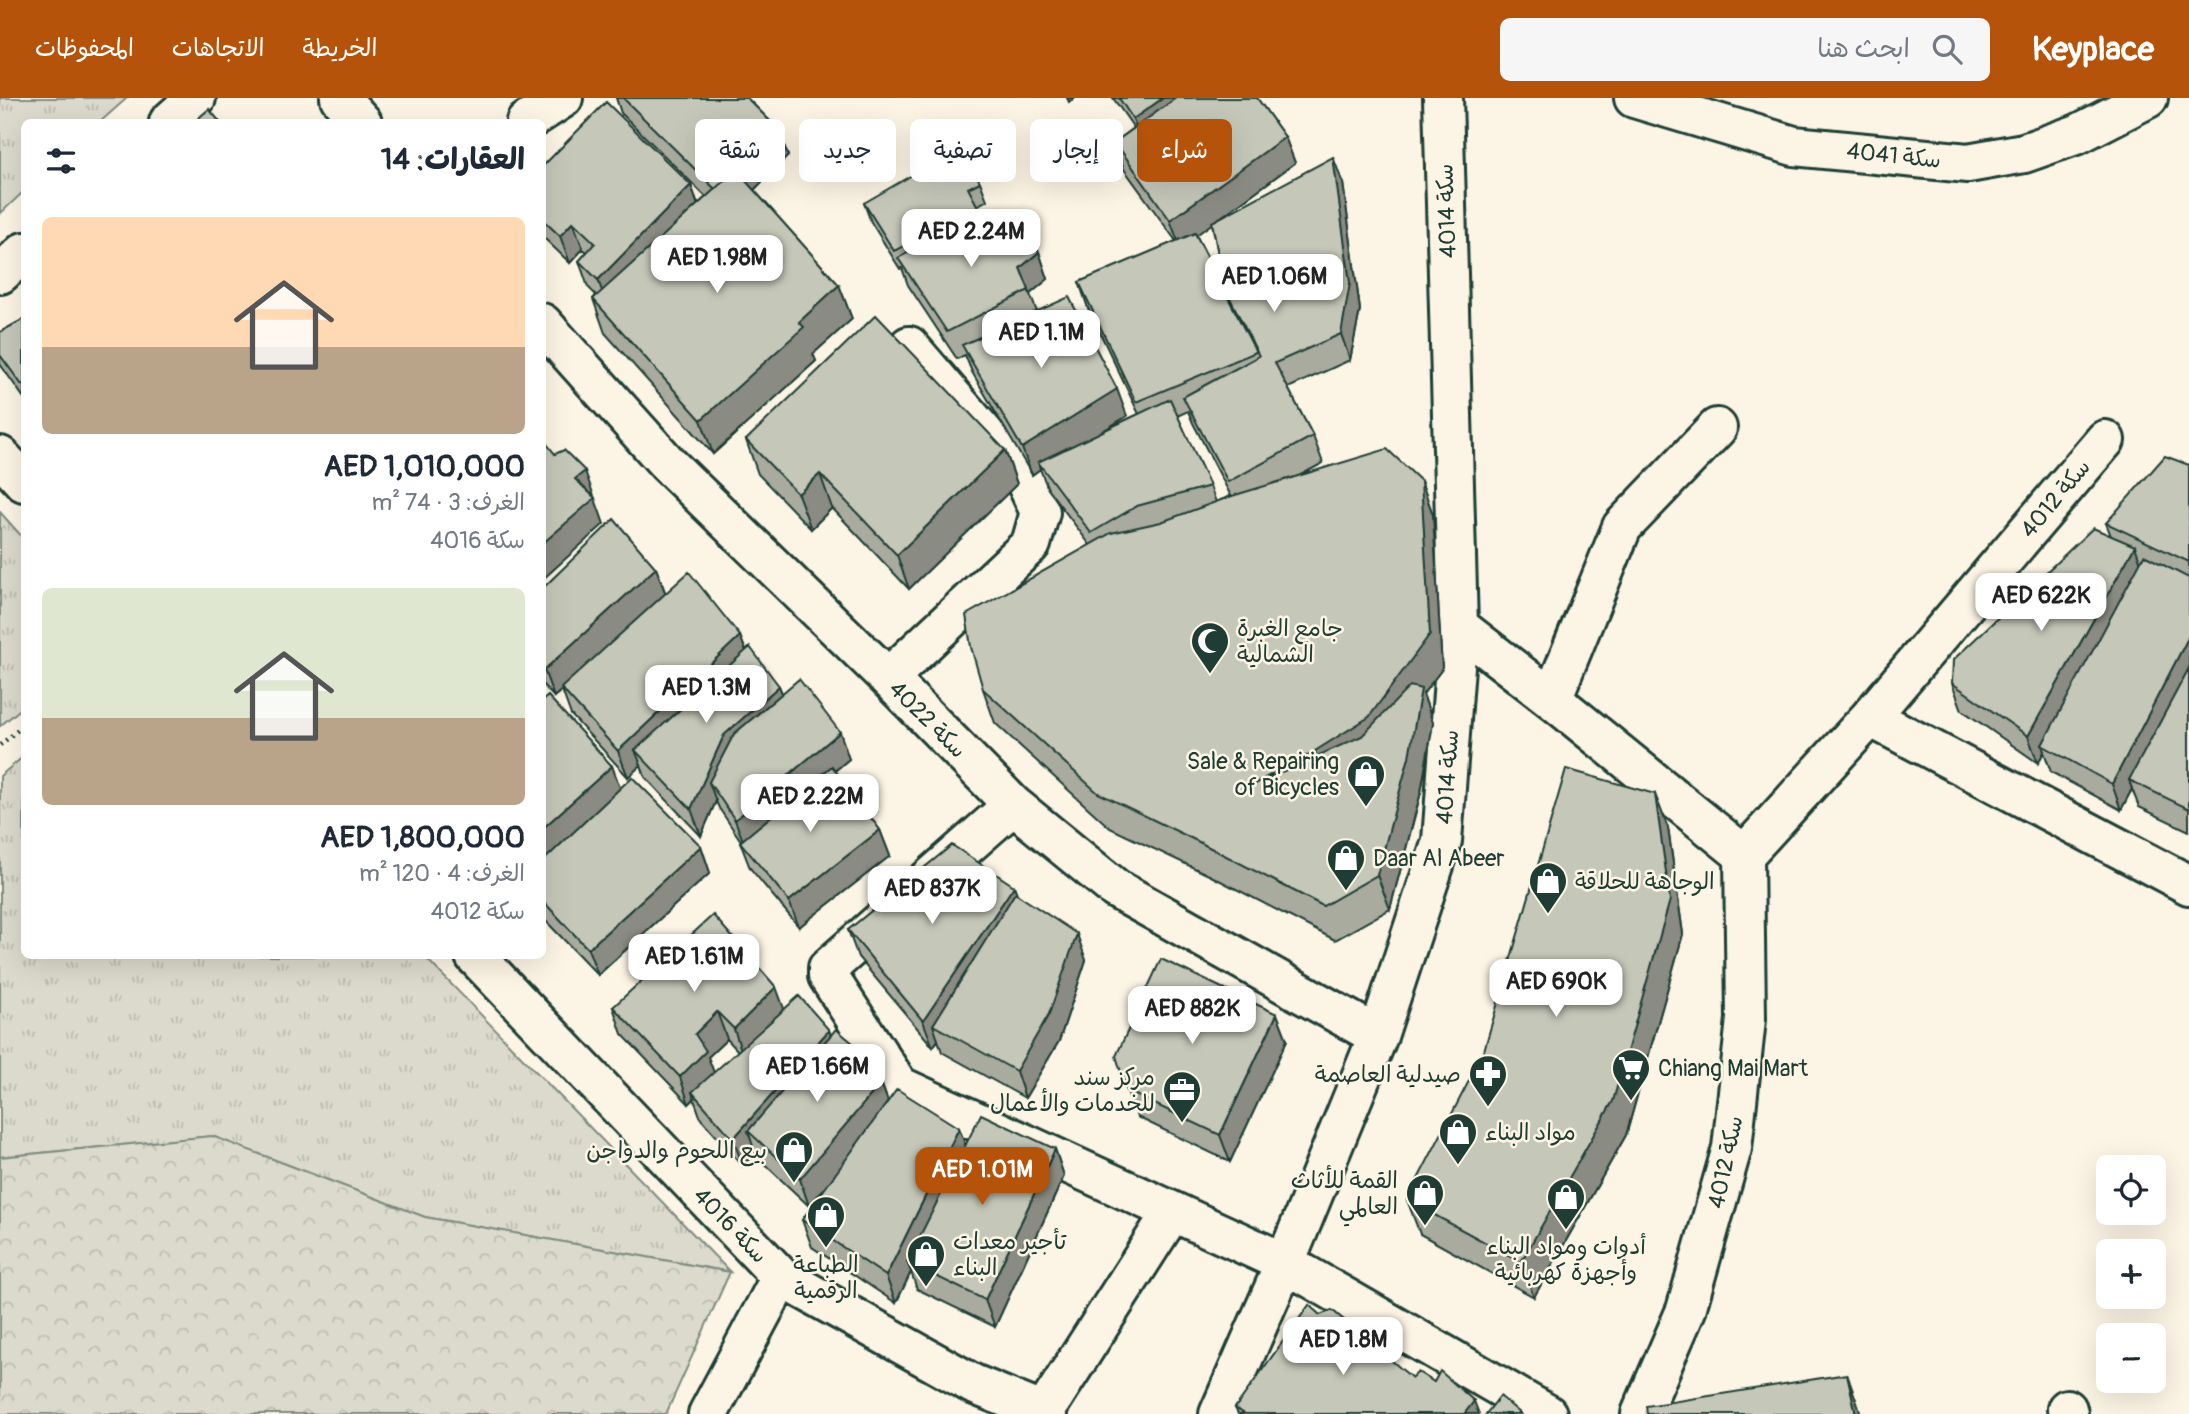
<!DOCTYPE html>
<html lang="ar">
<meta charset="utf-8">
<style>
:root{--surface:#fff;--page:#f6f6f7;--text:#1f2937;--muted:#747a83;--accent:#b45309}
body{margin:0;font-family:Pangolin,"Playpen Sans Arabic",sans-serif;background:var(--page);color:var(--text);direction:rtl;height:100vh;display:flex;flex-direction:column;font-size:26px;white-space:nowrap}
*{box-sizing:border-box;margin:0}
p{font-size:23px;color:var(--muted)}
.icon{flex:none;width:38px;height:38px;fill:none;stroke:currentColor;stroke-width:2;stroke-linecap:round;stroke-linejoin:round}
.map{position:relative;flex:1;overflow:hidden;direction:ltr}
.side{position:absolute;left:21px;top:21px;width:525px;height:840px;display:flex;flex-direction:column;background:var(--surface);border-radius:10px;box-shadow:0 7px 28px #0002;direction:rtl}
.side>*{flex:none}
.hud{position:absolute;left:567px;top:21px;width:665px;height:63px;direction:rtl;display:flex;gap:14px}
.controls{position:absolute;left:2096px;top:1057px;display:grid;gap:14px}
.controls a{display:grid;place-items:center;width:70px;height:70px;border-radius:10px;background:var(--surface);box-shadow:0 7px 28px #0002;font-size:35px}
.price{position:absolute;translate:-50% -60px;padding:0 16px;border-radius:14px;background:#fff;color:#222;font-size:23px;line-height:46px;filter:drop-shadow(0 2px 4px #0008)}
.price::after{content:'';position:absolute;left:50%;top:42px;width:21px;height:16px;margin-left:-10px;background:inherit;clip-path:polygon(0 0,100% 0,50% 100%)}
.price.active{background:var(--accent);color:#fff}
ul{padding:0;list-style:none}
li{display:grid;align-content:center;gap:14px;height:371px;padding:0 21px}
li span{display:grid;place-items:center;height:217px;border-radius:10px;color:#555}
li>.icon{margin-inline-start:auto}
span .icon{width:126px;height:126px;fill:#fffc;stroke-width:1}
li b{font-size:30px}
h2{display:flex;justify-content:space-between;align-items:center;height:84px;padding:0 21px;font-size:30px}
.chip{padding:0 24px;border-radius:10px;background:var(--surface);box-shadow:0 7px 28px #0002;font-size:24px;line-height:63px}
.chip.active{background:var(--accent);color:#fff}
header{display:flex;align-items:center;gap:42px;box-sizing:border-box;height:98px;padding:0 35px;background:var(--accent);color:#fff}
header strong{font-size:33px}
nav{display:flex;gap:38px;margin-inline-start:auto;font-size:24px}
.search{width:490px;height:63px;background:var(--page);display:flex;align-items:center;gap:18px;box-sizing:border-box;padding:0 24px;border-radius:10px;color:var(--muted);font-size:26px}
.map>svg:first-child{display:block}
</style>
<header>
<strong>Keyplace</strong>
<div class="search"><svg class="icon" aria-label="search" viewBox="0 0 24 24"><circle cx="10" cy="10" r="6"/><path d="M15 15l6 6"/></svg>ابحث هنا</div>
<nav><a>الخريطة</a><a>الاتجاهات</a><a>المحفوظات</a></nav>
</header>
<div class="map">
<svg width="2189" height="1316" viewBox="0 0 2189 1316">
<defs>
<pattern id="grass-tufts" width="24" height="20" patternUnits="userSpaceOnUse" patternTransform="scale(1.75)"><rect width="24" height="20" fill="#dcdacc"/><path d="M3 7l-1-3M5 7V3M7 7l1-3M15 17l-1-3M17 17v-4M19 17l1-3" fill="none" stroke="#bcbcb0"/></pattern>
<pattern id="forest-crowns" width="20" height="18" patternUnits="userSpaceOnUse" patternTransform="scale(1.75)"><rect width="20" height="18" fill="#dcdacc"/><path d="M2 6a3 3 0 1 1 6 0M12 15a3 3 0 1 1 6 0" fill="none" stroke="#bcbcb0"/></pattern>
</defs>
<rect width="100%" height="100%" fill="#fcf5e5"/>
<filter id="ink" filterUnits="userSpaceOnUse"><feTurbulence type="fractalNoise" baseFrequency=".0143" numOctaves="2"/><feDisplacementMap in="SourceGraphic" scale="14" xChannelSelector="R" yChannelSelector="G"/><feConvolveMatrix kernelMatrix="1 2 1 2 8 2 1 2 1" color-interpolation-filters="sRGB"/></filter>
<g filter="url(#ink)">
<path fill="url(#grass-tufts)" stroke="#7e8c80" stroke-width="2" d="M0 0H127L100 24H24V93L0 116Z
M0 414 24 441V608L0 628Z
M24 658V858H424L730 1174 425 1119 212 1038 0 1059V678Z"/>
<path fill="url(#forest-crowns)" stroke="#7e8c80" stroke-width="2" d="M212 1038 425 1119 730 1174 666 1316H0V1059Z"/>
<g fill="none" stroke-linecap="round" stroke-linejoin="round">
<defs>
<path id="minor" d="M340 0 362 24
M1634 0 1794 48 1968 65 2024 55 2078 36 2148 0
M169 24 196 0
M526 24 563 0
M0 176 24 154
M542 225 668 366 888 580 1013 707 1116 791 1378 938
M0 358 24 384
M1458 528 1552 601 1744 757
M888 580 1031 446 1040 414 1026 384 909 248
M1552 601 1622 429 1717 330
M1870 619 2189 787
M1013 707 828 870V878L899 988 1285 1165 1547 1316
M475 858 781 1179 973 1286 1047 1316
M2067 1311 2068 1316
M1044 1314 1172 1114
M708 1316 781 1179
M1219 1316 1285 1165 1378 938 1442 743 1458 528 1443 0
M1641 1316 1686 1212 1732 1050 1746 921 1744 757 1870 619 2105 342"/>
</defs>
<use href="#minor" stroke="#1f3d34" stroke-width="44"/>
<path stroke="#1f3d34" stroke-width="4.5" stroke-dasharray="2 5" stroke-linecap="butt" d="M0 647 24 627"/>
<use href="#minor" stroke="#fcf5e5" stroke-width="38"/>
</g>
<path fill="#a9ab9f" stroke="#1f3d34" stroke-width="2" fill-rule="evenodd" d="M616 0H747L778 31 788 58 754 92 839 187 852 221 813 256 816 263 713 356 605 235 593 201 596 197 588 189 579 163 587 154 583 151 570 165 542 138V69L691 87 698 106 706 99 621 15Z
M1113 0H1257L1285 39 1295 65 1218 121 1343 85 1360 212 1350 262 1288 290 1313 338 1323 365 1299 378 1421 383 1433 417 1442 571 1423 596 1433 625 1421 694 1390 811 1335 842 1213 779 1110 730 995 625 983 591 1090 447 1048 391 1040 371 1032 377 972 274 965 257 957 261 908 187 902 170 900 171 871 124 864 105 962 71 980 84 987 102 977 108 981 115 1004 135 1039 154 1048 181 1030 196 1037 214 1127 318 1100 334 1139 316 1088 210 1079 184 1176 143 1124 71 1115 44 1134 30ZM1212 125 1219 161 1211 162 1218 180 1196 137ZM1188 313 1193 325 1231 398 1216 404 1210 388 1177 318Z
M24 221V300L0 266V234Z
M746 342 1005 352 1017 386 909 491 832 410 811 431 758 376Z
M2189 367V733L2139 709 2132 691 2121 712 2051 674 2044 654 2038 665 1962 612 1952 585 2111 438 2106 425Z
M656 470 666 496 740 538 746 553 779 588 782 595 849 661 835 673 880 732 890 758 799 829 750 770 740 744 741 743 719 710 716 703 701 738 645 679 641 667 628 679 571 617 562 592 554 599 542 586V491Z
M542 603 612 668 620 691 701 748 710 775 598 877 542 819Z
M1668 730 1683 836 1626 1037 1534 1199 1420 1136 1407 1102Z
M1014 788 1017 796 1086 862 1059 943 1025 1000 942 954 938 942 933 949 858 859 848 832Z
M613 909 784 912 829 932 830 937 872 961 888 1003 959 1030 965 1047 1055 1051 1064 1078 995 1229 917 1191 911 1174 896 1205 812 1149 802 1122 828 1086 809 1108 757 1059 755 1054 743 1068 701 1021 694 1001 689 1006 622 936ZM727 941 738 953 714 975 708 959Z
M1277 916 1287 942 1230 1064 1137 1019 1127 993Z
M1320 1217 1412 1280 1479 1316H1238L1235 1310Z"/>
<path fill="#8a8b82" stroke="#1f3d34" stroke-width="2" d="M1067 0H1075L1069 4Z
M1163 0H1196L1140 39 1133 21Z
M778 31 788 58 726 120 717 93Z
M1285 39 1295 65 1180 149 1170 122Z
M955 52 962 70 959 72Z
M1333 59 1343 85 1360 212 1350 262 1341 236Z
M691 87 700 114 608 209 598 182Z
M573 124 583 151 570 165 560 138Z
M1039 154 1048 181 1030 196 1020 170Z
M839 187 852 221 813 256 816 263 713 356 701 322 799 224Z
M1117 291 1127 318 1042 370 1038 364 1040 371 1032 377 1022 350Z
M1005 352 1017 386 909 491 897 457Z
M585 373 604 426 542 482V446L575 381Z
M820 376 832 410 811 431 798 396Z
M1421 383 1433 417 1442 571 1423 596 1433 625 1421 694 1390 811 1377 777 1327 687 1315 653Z
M2135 448 2144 474 2042 647 2044 654 2038 665 2028 638Z
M656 470 666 497 554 599 544 572Z
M740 538 750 564 635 652 641 667 628 679 618 653Z
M2189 538V583L2129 682 2132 691 2121 712 2112 686Z
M779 588 789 614 709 684 716 703 701 738 691 711 724 637Z
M840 634 849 661 745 748 735 722Z
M612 668 622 695 542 766V731Z
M1655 696 1668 730 1683 836 1626 1037 1534 1199 1521 1164Z
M880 732 890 758 799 829 789 803Z
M701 748 710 775 598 877 588 851Z
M1014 788 1024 814 933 927 938 942 933 949 923 923Z
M1077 836 1086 862 1059 943 1025 1000 1016 973Z
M776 889 786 916 743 958 734 931Z
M717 914 727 941 708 959 716 980 692 994 694 1001 689 1006 680 979 695 936Z
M1277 916 1287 942 1230 1064 1220 1037Z
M829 932 838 959 748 1033 755 1054 743 1068 733 1041Z
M872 961 891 1012 809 1108 800 1081Z
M959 1030 969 1056 907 1164 911 1174 896 1205 886 1178Z
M1055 1051 1064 1078 995 1229 985 1202Z
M1847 1276 1859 1310 1861 1316H1856Z
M1474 1303 1479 1316H1464Z"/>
<path fill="#c5c7b9" stroke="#1f3d34" stroke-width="2" d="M623 0H747L778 31 737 73 736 72 715 91Z
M1119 0H1163L1133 21Z
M1176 0H1257L1285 39 1170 122 1115 44Z
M606 4 691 87 598 182 579 163 595 145 573 124 560 138 542 121V69Z
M209 11 220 24H194Z
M955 52 959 72 971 66 980 84 968 90 979 111 894 153 864 105Z
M1333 59 1350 185 1341 236 1275 265 1313 338 1228 384 1183 299 1259 258 1211 162 1219 161 1212 124Z
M736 72 839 187 799 224 804 229 701 322 593 201Z
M990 110 1004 135 1025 126 1039 154 1020 170 1029 192 947 234 898 160Z
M1195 135 1256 254 1136 304 1079 184Z
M1069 199 1117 291 1022 350 962 247Z
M876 217 1005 352 897 457 820 376 798 396 746 342Z
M24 221V285L22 287 0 257V234Z
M1170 301 1210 388 1137 408 1091 435 1038 364Z
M543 341 555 356 564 352 585 373 575 381 595 400 542 446Z
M1387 351 1421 383 1430 536 1369 619 1315 653 1246 690 1362 638 1410 588 1421 591 1409 659 1377 777 1323 808 1201 745 1098 695 983 591 971 549 966 517 1111 435 1161 424 1232 398Z
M2165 358 2189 367V464L2106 425Z
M614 421 656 470 544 572 542 571V491Z
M2093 430 2135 448 2028 638 1952 585 1953 562Z
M2144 457 2189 480V538L2112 686 2042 647Z
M689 474 740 538 618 653 561 590Z
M750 549 779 588 724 637 691 711 635 652Z
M2189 570V711L2129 682Z
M799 581 840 634 735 722 709 684 734 636Z
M548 598 612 668 542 731V603Z
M832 668 880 732 789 803 740 744Z
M1566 671 1655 696 1670 802 1613 1003 1521 1164 1407 1102 1483 956Z
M632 679 701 748 588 851 542 802V764Z
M952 747 1014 788 923 923 848 832Z
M1015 795 1077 836 1049 916 1016 973 933 927Z
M713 817 776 889 734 931 717 914 695 936 706 953 680 979 613 909Z
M1161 861 1277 916 1220 1037 1127 993 1116 958Z
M799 898 829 932 733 1041 692 994Z
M836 931 872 961 866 970 881 985 800 1081 748 1033Z
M897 991 959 1030 886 1178 802 1122Z
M981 1016 1055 1051 985 1202 907 1164Z
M1309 1207 1320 1217 1332 1212 1412 1280 1418 1274 1434 1284 1440 1273 1474 1303 1464 1316H1245L1235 1310Z
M1847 1276 1856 1316H1647L1646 1308Z
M1500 1298 1521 1316H1486Z"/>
</g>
<defs>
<symbol id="mosque-pin" viewBox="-11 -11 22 30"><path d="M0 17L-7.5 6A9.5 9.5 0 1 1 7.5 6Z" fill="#1f3d34" stroke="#fcf5e5"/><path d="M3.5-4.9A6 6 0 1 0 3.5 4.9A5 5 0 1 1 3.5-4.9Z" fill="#fff"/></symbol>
<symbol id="shop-pin" viewBox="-11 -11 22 30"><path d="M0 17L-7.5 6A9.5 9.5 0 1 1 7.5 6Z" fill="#1f3d34" stroke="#fcf5e5"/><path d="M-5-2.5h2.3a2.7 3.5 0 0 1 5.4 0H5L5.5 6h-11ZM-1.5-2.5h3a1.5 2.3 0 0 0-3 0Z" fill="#fff"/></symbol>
<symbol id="supermarket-pin" viewBox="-11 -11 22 30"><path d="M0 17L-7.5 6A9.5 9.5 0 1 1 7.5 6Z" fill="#1f3d34" stroke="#fcf5e5"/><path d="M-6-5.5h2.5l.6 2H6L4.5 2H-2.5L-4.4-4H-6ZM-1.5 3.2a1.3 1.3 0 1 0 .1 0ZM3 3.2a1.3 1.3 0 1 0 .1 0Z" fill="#fff"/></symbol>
<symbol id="pharmacy-pin" viewBox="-11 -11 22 30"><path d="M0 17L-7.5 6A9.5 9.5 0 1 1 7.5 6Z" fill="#1f3d34" stroke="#fcf5e5"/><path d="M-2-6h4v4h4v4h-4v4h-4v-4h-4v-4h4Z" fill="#fff"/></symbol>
<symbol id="office-pin" viewBox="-11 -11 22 30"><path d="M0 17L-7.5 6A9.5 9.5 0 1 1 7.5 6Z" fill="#1f3d34" stroke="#fcf5e5"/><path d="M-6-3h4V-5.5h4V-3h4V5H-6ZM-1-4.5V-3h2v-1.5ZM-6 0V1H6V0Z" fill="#fff"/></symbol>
</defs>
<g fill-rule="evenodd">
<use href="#mosque-pin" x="1188" y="521" width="44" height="60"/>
<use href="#shop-pin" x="1344" y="654" width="44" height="60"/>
<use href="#shop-pin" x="1324" y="738" width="44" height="60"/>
<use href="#shop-pin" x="1526" y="761" width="44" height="60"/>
<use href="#supermarket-pin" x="1609" y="948" width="44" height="60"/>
<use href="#pharmacy-pin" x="1466" y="954" width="44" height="60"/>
<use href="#office-pin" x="1160" y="970" width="44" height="60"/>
<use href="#shop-pin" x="1436" y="1012" width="44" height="60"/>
<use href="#shop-pin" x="772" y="1030" width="44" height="60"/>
<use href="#shop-pin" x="1403" y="1073" width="44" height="60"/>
<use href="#shop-pin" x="1544" y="1077" width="44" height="60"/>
<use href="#shop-pin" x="804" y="1095" width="44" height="60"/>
<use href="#shop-pin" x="904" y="1134" width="44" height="60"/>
</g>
<g text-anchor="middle" stroke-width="5" stroke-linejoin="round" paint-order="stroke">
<g font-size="23" fill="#1f3d34" stroke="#fcf5e5">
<text transform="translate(1894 57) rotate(6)" y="8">سكة 4041</text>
<text transform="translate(1446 113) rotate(-92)" y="8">سكة 4014</text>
<text transform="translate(2055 400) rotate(-50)" y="8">سكة 4012</text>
<text transform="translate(928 621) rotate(45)" y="8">سكة 4022</text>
<text transform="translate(1447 679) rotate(-86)" y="8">سكة 4014</text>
<text transform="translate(1725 1064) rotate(-78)" y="8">سكة 4012</text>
<text transform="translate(731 1127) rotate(46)" y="8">سكة 4016</text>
</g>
<g font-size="23" fill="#1f3d34" stroke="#fcf5e5" text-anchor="start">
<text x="1237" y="538">جامع الغبرة<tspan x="1237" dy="26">الشمالية</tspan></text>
<text x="1339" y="671" text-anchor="end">Sale &amp; Repairing<tspan x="1339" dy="26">of Bicycles</tspan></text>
<text x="1373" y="768">Daar Al Abeer</text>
<text x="1575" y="791">الوجاهة للحلاقة</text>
<text x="1658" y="978">Chiang Mai Mart</text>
<text x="1461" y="984" text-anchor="end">صيدلية العاصمة</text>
<text x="1155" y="987" text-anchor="end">مركز سند<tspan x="1155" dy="26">للخدمات والأعمال</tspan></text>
<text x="1485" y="1042">مواد البناء</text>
<text x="767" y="1060" text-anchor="end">بيع اللحوم والدواجن</text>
<text x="1398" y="1090" text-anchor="end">القمة للأثاث<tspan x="1398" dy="26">العالمي</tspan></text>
<text x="953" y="1151">تأجير معدات<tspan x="953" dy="26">البناء</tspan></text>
<text x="1566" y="1156" text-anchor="middle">أدوات ومواد البناء<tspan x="1566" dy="26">وأجهزة كهربائية</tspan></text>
<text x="826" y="1174" text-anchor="middle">الطباعة<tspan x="826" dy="26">الرقمية</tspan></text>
</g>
</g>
</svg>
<div class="controls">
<a><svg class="icon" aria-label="locate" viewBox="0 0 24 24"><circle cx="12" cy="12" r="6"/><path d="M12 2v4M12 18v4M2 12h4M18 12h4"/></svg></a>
<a>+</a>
<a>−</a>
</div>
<b class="price" style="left:971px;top:171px">AED 2.24M</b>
<b class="price" style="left:717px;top:197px">AED 1.98M</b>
<b class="price" style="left:1274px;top:216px">AED 1.06M</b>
<b class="price" style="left:1041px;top:272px">AED 1.1M</b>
<b class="price" style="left:2041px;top:535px">AED 622K</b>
<b class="price" style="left:706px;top:627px">AED 1.3M</b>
<b class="price" style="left:810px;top:736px">AED 2.22M</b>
<b class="price" style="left:932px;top:828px">AED 837K</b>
<b class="price" style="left:694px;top:896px">AED 1.61M</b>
<b class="price" style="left:1556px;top:921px">AED 690K</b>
<b class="price" style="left:1192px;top:948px">AED 882K</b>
<b class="price" style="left:817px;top:1006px">AED 1.66M</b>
<b class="price active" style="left:982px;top:1109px">AED 1.01M</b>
<b class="price" style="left:1343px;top:1279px">AED 1.8M</b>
<div class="hud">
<a class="chip active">شراء</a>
<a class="chip">إيجار</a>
<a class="chip">تصفية</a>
<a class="chip">جديد</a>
<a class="chip">شقة</a>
</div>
<section class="side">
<h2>العقارات: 14<svg class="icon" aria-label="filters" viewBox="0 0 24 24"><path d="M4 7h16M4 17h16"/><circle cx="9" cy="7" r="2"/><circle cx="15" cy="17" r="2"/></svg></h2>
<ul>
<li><span style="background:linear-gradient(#ffd9b3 60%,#b9a48a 0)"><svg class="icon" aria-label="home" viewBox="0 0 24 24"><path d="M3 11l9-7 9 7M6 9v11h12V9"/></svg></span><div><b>AED 1,010,000</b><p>الغرف: 3 · 74 m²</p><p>سكة 4016</p></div></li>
<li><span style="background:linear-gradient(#dfe7d0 60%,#b9a48a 0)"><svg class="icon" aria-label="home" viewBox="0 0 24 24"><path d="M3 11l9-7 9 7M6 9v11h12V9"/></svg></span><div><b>AED 1,800,000</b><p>الغرف: 4 · 120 m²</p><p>سكة 4012</p></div></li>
</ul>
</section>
</div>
